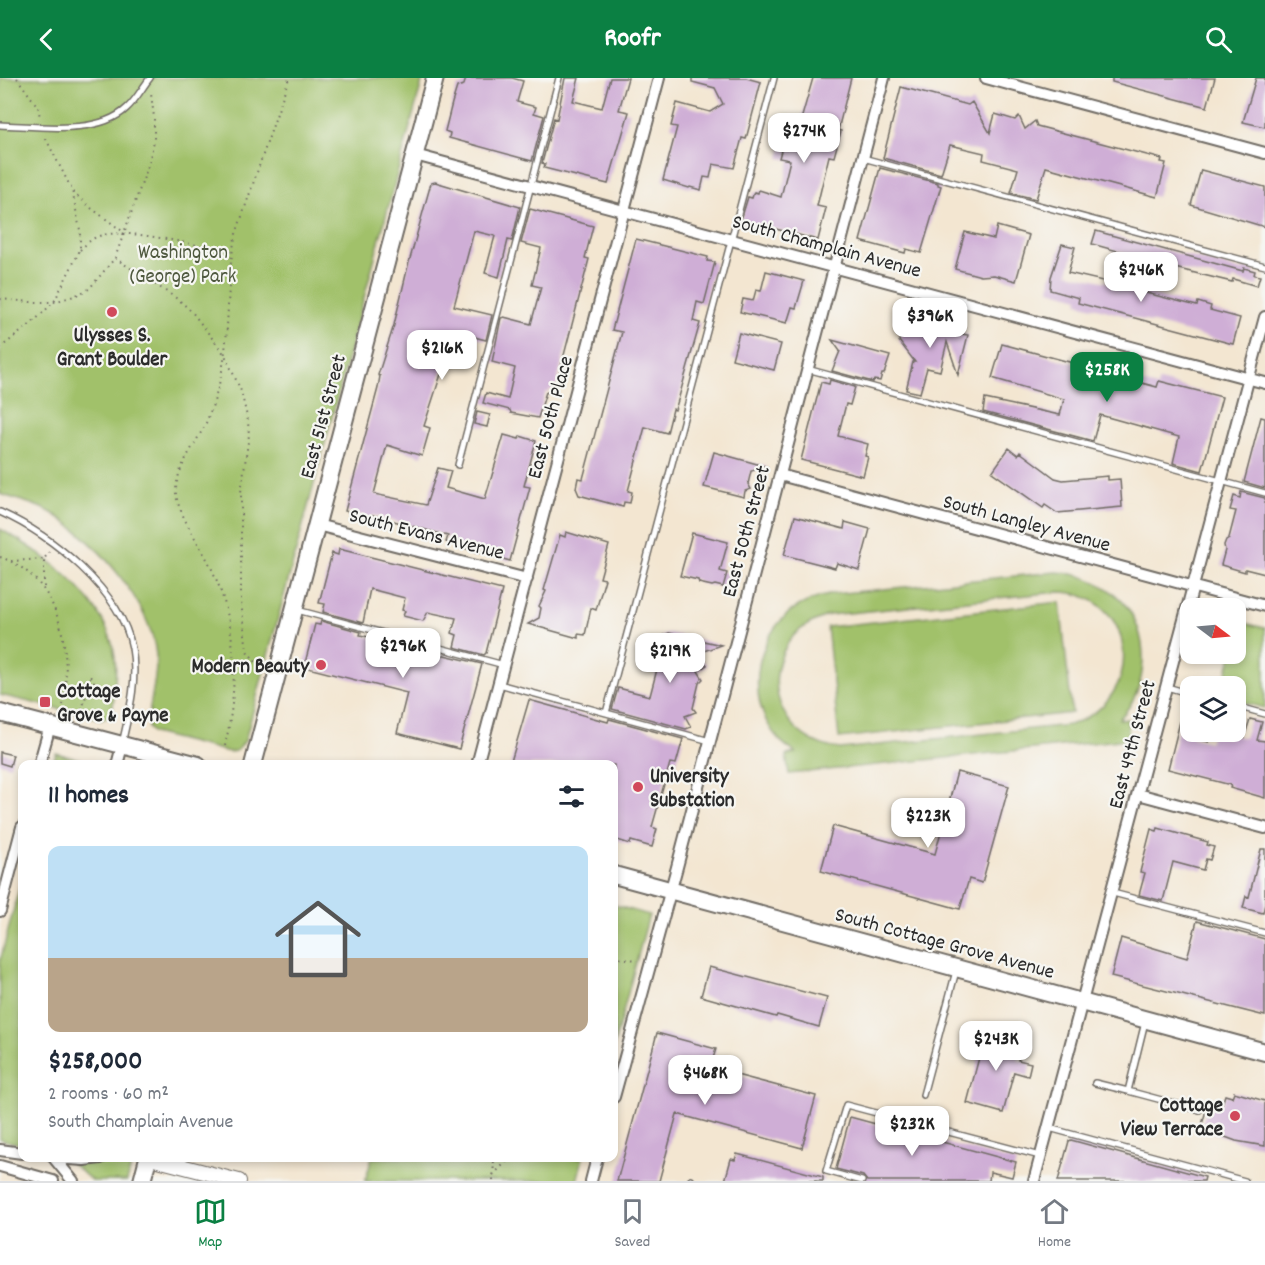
<!DOCTYPE html>
<meta charset="utf-8">
<style>
:root{--surface:#fff;--page:#f2f2f3;--text:#1f2937;--muted:#747a83;--line:#e0e1e3;--accent:#0b8043}
body{margin:0;font-family:Dekko,sans-serif;background:var(--page);color:var(--text);height:100vh;display:flex;flex-direction:column;font-size:22px;white-space:nowrap}
*{box-sizing:border-box;margin:0}
p{font-size:20px;color:var(--muted)}
.icon{flex:none;width:33px;height:33px;fill:none;stroke:currentColor;stroke-width:2;stroke-linecap:round;stroke-linejoin:round}
.map{position:relative;flex:1;overflow:hidden}
.side{position:absolute;left:18px;top:682px;width:600px;height:402px;display:flex;flex-direction:column;background:var(--surface);border-radius:12px;box-shadow:0 3px 9px #0003}
.side>*{flex:none}
.needle{width:39px;rotate:106deg}
.tools{position:absolute;left:1180px;top:520px;display:grid;gap:12px}
.tools a{display:grid;place-items:center;width:66px;height:66px;border-radius:12px;background:var(--surface);box-shadow:0 3px 9px #0003;font-size:30px}
.price{position:absolute;translate:-50% -51px;padding:0 14px;border-radius:12px;background:#fff;color:#222;font-size:20px;line-height:39px;filter:drop-shadow(0 2px 3px #0008)}
.price::after{content:'';position:absolute;left:50%;top:36px;width:18px;height:14px;margin-left:-9px;background:inherit;clip-path:polygon(0 0,100% 0,50% 100%)}
.price.selected{background:var(--accent);color:#fff}
ul{padding:0;list-style:none}
li{display:grid;align-content:center;gap:12px;height:318px;padding:0 30px}
li span{display:grid;place-items:center;height:186px;border-radius:12px;color:#555}
li>.icon{margin-inline-start:auto}
span .icon{width:108px;height:108px;fill:#fffc;stroke-width:1}
li b{font-size:26px}
h2{display:flex;justify-content:space-between;align-items:center;height:72px;padding:0 30px;font-size:26px}
header{display:flex;justify-content:space-between;align-items:center;height:78px;padding:0 30px;background:var(--accent);color:#fff;font-size:27px;font-weight:700}
.tabs{display:flex;justify-content:space-around;align-items:center;height:84px;border-top:2px solid var(--line);background:var(--surface);font-size:16px;color:var(--muted)}
.tabs a{display:grid;justify-items:center;gap:3px}
.tabs .selected{color:var(--accent)}
.map>svg:first-child{display:block}
</style>
<header><svg class="icon" aria-label="back" viewBox="0 0 24 24"><path d="M15 5l-7 7 7 7"/></svg>Roofr<svg class="icon" aria-label="search" viewBox="0 0 24 24"><circle cx="10" cy="10" r="6"/><path d="M15 15l6 6"/></svg></header>
<div class="map">
<svg width="1265" height="1103" viewBox="0 0 1265 1103">
<rect width="100%" height="100%" fill="#f6f6f2"/>
<filter id="ink" filterUnits="userSpaceOnUse"><feTurbulence type="fractalNoise" baseFrequency=".0167" numOctaves="2"/><feDisplacementMap in="SourceGraphic" scale="12" xChannelSelector="R" yChannelSelector="G"/><feConvolveMatrix kernelMatrix="1 2 1 2 8 2 1 2 1" color-interpolation-filters="sRGB"/></filter>
<filter id="wash" filterUnits="userSpaceOnUse"><feTurbulence type="fractalNoise" baseFrequency=".008" numOctaves="4" result="noise"/><feDisplacementMap in="SourceGraphic" scale="24" xChannelSelector="R" yChannelSelector="G"/><feGaussianBlur stdDeviation="1.35" result="paint"/><feColorMatrix in="noise" values="0 0 0 0 0 0 0 0 0 0 0 0 0 0 0 0 0 1.4 0 .05"/><feComposite in="paint" operator="in"/></filter>
<g filter="url(#wash)">
<rect width="100%" height="100%" fill="#f3e6d1"/>
<path fill="#a1c16a" stroke="#66764a" stroke-width="1.5" fill-rule="evenodd" d="M0 0H423L245 663 236 673 229 674 153 655 148 650C148 626 158 602 156 577 151 525 96 462 52 435 37 426 17 422 0 416Z
M0 451C43 474 98 516 112 565 117 582 116 598 114 616 113 626 114 640 101 641L0 617Z
M1056 494C1080 495 1105 505 1122 523 1151 554 1150 611 1119 641H1127L1129 661 789 696 786 677 796 675C745 645 746 569 791 533 803 524 818 519 833 516ZM1058 514C1135 514 1151 621 1069 647L840 671C787 665 759 611 788 565 797 550 814 543 829 537Z
M1060 524 1072 635 839 660 827 549Z
M1240 544 1265 550V630L1236 623V609H1223L1232 576H1236V560Z
M56 675 100 687H53Z
M22 800V1067L0 1061V883Z
M614 827 649 837 614 967Z
M66 1080H133L127 1103H92Z
M372 1080H583L577 1103H365Z"/>
<g id="blocks">
<path fill="#cfaed6" d="M466 0H512L523 3 517 24 536 29 534 35 544 38 532 83 449 60 450 55 445 53 452 25 457 9 464 7Z
M565 0H579L573 23 602 30 610 0H628L619 32 629 34 608 106 544 90 545 86 542 85 554 40 557 41Z
M692 0H746L761 4 746 61 742 60 734 90 713 86 710 100 704 99 701 112 690 109 689 110 663 102 677 49 671 48 677 25 710 34 723 26 715 10 692 4Z
M813 0H851L838 52 841 53 834 79 829 78 817 128 826 130 818 162 741 142 748 119 752 120 754 114 758 115 759 112 781 119 790 82 779 80 786 54 797 56Z
M1112 0H1215L1207 29 1112 4Z
M1256 0H1265V49L1243 44Z
M901 9 968 27 972 24 990 55 995 36 1015 42 1019 38 1025 51 1035 43 1037 48 1162 81 1161 84 1166 85 1157 119 1046 89 1036 121 1011 115 1018 91 983 82 984 75 950 67 941 96 883 80Z
M880 90 938 105V107L941 108 921 175 906 171 905 175 860 163Z
M1201 92 1265 109V149L1191 127Z
M435 104 520 129 512 163 508 162 499 199 485 195 495 158 474 153 454 228 492 237 486 262 447 252 438 285 444 287 424 348 430 350 422 378 387 367 374 416 426 427 438 390 451 393 446 410 485 421 504 357 519 361 520 358 536 363 524 408 530 409 510 483 493 478 492 476 482 473 479 475 446 464 448 458 372 437 371 440 345 433 378 310 380 298 378 297 394 247 408 188 431 105Z
M530 131 593 148 585 180 589 181 555 312 550 311 549 315 546 314 538 340 511 335 510 332 483 325 486 315 508 321 515 290 492 284 501 240 504 239 531 246 541 209 532 207 541 170 521 165Z
M997 148 1029 157 1016 203 994 197 981 198 955 191 965 154 994 161Z
M1096 153 1243 193 1244 190 1255 193 1254 197 1260 198 1257 208 1233 201 1232 204 1142 182 1143 180 1092 166Z
M636 161 708 179 707 183 715 184 704 226 697 224 693 243 700 245 679 319 675 332 673 331 667 355 645 349 628 413 632 414 630 425 624 424 623 429 579 417 576 410 578 400 583 401 622 254 612 252Z
M1062 166 1075 169 1068 195 1146 213V215L1197 228 1198 224 1211 228 1210 232 1240 240 1233 266 1078 225 1079 220 1050 212 1051 199Z
M766 193 804 203 796 230 792 229 787 245 740 234 743 221 753 223 756 212 761 213Z
M909 240 933 246 935 253 943 251 942 248 946 250 951 248V252L955 254 960 252 962 256 968 257 958 297 947 264 940 293 927 290 920 315 906 312 913 284H915L899 263 902 251 905 250Z
M739 255 781 266 774 292 732 281Z
M832 262 890 278 884 296H882L880 303 874 302 873 304 832 293 840 273Z
M1002 266 1088 289 1090 288 1093 292 1157 309 1159 303 1222 319 1202 393 1173 385 1179 359 1100 337 1093 363 983 334 985 321 1060 337 1064 321 992 300Z
M830 302 855 309 850 327 846 326 838 358 868 366 865 378 868 379 863 398 801 382 821 304 829 306Z
M477 334 490 337 487 349 474 346Z
M1261 339 1265 340V410L1244 404Z
M1009 370 1018 377 1020 374 1055 400 1063 402 1108 398V402L1120 401 1122 429 1057 435 1045 427 1043 430 992 394Z
M714 374 768 389 751 393 748 406 751 411 745 413 744 419 704 409Z
M1241 414 1265 420V496L1245 491V494L1221 487 1225 472 1224 467 1226 462 1229 460 1236 433 1230 432 1234 418 1240 420Z
M795 438 844 451 845 444 870 451 859 492 837 485 835 490 784 477Z
M566 454 609 467 600 500 605 501 596 532 591 530 585 557 578 556V560L528 546 539 540 541 530 539 528 546 513 544 512 560 457 565 459Z
M692 455 728 464 720 493 727 495 723 509 715 507 712 508 699 505 698 502 680 498Z
M339 471 502 512 486 575 484 577 454 569 457 557 452 555 456 540 428 534 423 543 403 538 405 533 402 532 405 520 370 511 363 545 323 534 325 526 319 525 332 475 338 477Z
M321 543 361 554 360 557 482 586 459 671 397 655 407 615 304 589 315 546 320 547Z
M669 555 721 567 695 576 707 587 698 593 703 601 699 605 693 630 696 634 685 638 691 649 686 651 612 631 618 610 650 618 661 576 657 575 662 558Z
M1186 620 1191 621V659L1209 664 1212 656 1228 660 1229 656 1244 660 1250 641 1262 644 1257 662 1265 663V720L1230 710 1231 707 1168 691Z
M529 622 608 644 609 641 683 661 676 686 670 685 652 749 657 751 652 769 631 763 630 766 614 761V687H510Z
M0 674 13 677 10 688 0 685Z
M957 694 1009 708 982 805 969 801 960 831 821 793 833 748 935 776Z
M1158 750 1208 764 1207 767 1214 769 1210 782 1206 781 1203 792 1173 784 1163 823 1139 817 1145 795 1140 794 1151 751 1157 753Z
M1261 771H1265V826L1263 835 1243 830 1246 818 1249 819Z
M1197 843 1265 861V938L1111 899 1121 860 1187 880Z
M709 889 827 920 819 949 777 937 776 939 701 918Z
M986 953 1023 963 1018 982 1031 985 1028 998 1014 994 1003 1035 967 1025Z
M657 955 716 971 710 990 816 1018 802 1070 677 1036 659 1103H617Z
M1234 1014 1265 1023V1068L1236 1063 1201 1050 1209 1022 1222 1026 1225 1017 1232 1019Z
M850 1039 1016 1084 1012 1099 990 1094 989 1103H867L863 1098 836 1091Z
M1071 1062 1205 1099 1204 1103H1058L1069 1063Z
M737 1076 823 1099V1103H725L731 1081 735 1082Z"/>
</g>
</g>
<g filter="url(#ink)">
<use href="#blocks" fill-opacity="0" stroke="#716c65" stroke-width="1.5"/>
<g fill="none" stroke-linecap="round" stroke-linejoin="round">
<defs>
<path id="service" d="M0 47C37 48 98 58 127 30 136 22 142 10 150 0
M863 80 1265 188
M807 291 1265 415
M458 387 559 0
M0 434C51 457 121 512 132 570 138 602 129 635 122 666
M297 532 504 587
M499 606 710 663
M1167 609 1191 616
M1236 628 1265 636
M606 635 774 0
M1113 815 1265 855
M1145 944 1128 1013 1199 1032
M1095 1005 1128 1013
M923 1017 956 893
M1049 1050 1245 1103
M691 1103V1102
M862 1103 826 1093 846 1027 1040 1078"/>
<path id="minor" d="M986 0 1265 75
M415 77 1265 305
M780 397 1265 528
M317 447 527 501
M39 687 50 648
M117 687 122 668
M477 687 659 0
M1138 716 1265 750
M0 833 22 749
M614 1019 677 789 884 0
M0 1072 22 1075
M54 1080 84 1082 101 1080
M54 1080 73 1103
M0 1088 53 1103
M591 1103 597 1080
M1034 1103 1265 239"/>
<path id="tertiary" d="M150 1080 239 1103"/>
<path id="secondary" d="M0 635 198 687
M253 687 435 0
M614 797 1265 974
M142 1103 148 1080"/>
</defs>
<use href="#service" stroke="#716c65" stroke-width="8"/>
<use href="#minor" stroke="#716c65" stroke-width="14"/>
<use href="#tertiary" stroke="#716c65" stroke-width="16"/>
<use href="#secondary" stroke="#716c65" stroke-width="20"/>
<path stroke="#716c65" stroke-width="2" stroke-dasharray="1.5 4.5" stroke-linecap="butt" d="M17 0 38 29 40 39
M73 114 91 130 125 155
M80 172C87 165 93 159 103 157 130 150 201 169 232 174
M115 180 179 222 192 234 225 277 241 313 248 343 249 357 241 414V524L247 573 260 589
M0 221 31 224H54L74 218 89 211 115 180 148 88 154 63V39L151 16
M0 270 31 246 54 224 80 172V152L72 112 45 59
M0 479C61 500 72 571 63 627
M11 483 44 481
M44 509V481L49 474
M86 603a4 4 0 1 1 8 0a4 4 0 1 1-8 0Z
M82 632 89 607
M225 668C239 605 238 544 209 485 200 467 177 434 176 415 175 391 196 366 206 345 211 332 216 319 219 306 232 257 224 205 236 156L289 0
M614 880 638 882
M493 1097 510 1080
M493 1103 494 1080"/>
<use href="#service" stroke="#fff" stroke-width="5"/>
<use href="#minor" stroke="#fff" stroke-width="10"/>
<use href="#tertiary" stroke="#fff" stroke-width="14"/>
<use href="#secondary" stroke="#fff" stroke-width="16"/>
</g>
</g>
<g fill="#d1495b" stroke="#f6f6f2" stroke-width="2">
<circle cx="112" cy="234" r="6"/>
<circle cx="321" cy="587" r="6"/>
<rect x="39" y="618" width="12" height="12" rx="3"/>
<circle cx="638" cy="709" r="6"/>
<circle cx="1235" cy="1038" r="6"/>
</g>
<g text-anchor="middle" stroke-width="4.5" stroke-linejoin="round" paint-order="stroke">
<g font-size="21" fill="#2b2b2b" stroke="#f6f6f2">
<text transform="translate(827 167) rotate(15)" y="7">South Champlain Avenue</text>
<text transform="translate(322 338) rotate(-75)" y="7">East 51st Street</text>
<text transform="translate(549 339) rotate(-75)" y="7">East 50th Place</text>
<text transform="translate(1027 444) rotate(15)" y="7">South Langley Avenue</text>
<text transform="translate(745 453) rotate(-75)" y="7">East 50th Street</text>
<text transform="translate(427 455) rotate(14)" y="7">South Evans Avenue</text>
<text transform="translate(1131 666) rotate(-75)" y="7">East 49th Street</text>
<text transform="translate(945 864) rotate(15)" y="7">South Cottage Grove Avenue</text>
</g>
<g font-size="21" fill="#4e583e" stroke="#f6f6f2">
<text x="183" y="180">Washington<tspan x="183" dy="24">(George) Park</tspan></text>
</g>
<g font-size="21" font-weight="bold" fill="#2b2b2b" stroke="#f6f6f2" text-anchor="end">
<text x="112" y="263" text-anchor="middle">Ulysses S.<tspan x="112" dy="24">Grant Boulder</tspan></text>
<text x="309" y="594">Modern Beauty</text>
<text x="57" y="619" text-anchor="start">Cottage<tspan x="57" dy="24">Grove &amp; Payne</tspan></text>
<text x="650" y="704" text-anchor="start">University<tspan x="650" dy="24">Substation</tspan></text>
<text x="1223" y="1033">Cottage<tspan x="1223" dy="24">View Terrace</tspan></text>
</g>
</g>
</svg>
<div class="tools">
<a><svg class="needle" viewBox="-14 -14 28 28"><path d="M0-13l5 13h-10z" fill="#e53935"/><path d="M0 13l5-13h-10z" fill="#747a83"/></svg></a>
<a><svg class="icon" aria-label="layers" viewBox="0 0 24 24"><path d="M12 4l9 5-9 5-9-5zM3 14l9 5 9-5"/></svg></a>
</div>
<b class="price" style="left:804px;top:86px">$274K</b>
<b class="price" style="left:1141px;top:225px">$246K</b>
<b class="price" style="left:930px;top:271px">$396K</b>
<b class="price" style="left:442px;top:303px">$216K</b>
<b class="price selected" style="left:1107px;top:325px">$258K</b>
<b class="price" style="left:403px;top:601px">$296K</b>
<b class="price" style="left:670px;top:606px">$219K</b>
<b class="price" style="left:928px;top:771px">$223K</b>
<b class="price" style="left:996px;top:994px">$243K</b>
<b class="price" style="left:705px;top:1028px">$468K</b>
<b class="price" style="left:912px;top:1079px">$232K</b>
<section class="side">
<h2>11 homes<svg class="icon" aria-label="filters" viewBox="0 0 24 24"><path d="M4 7h16M4 17h16"/><circle cx="9" cy="7" r="2"/><circle cx="15" cy="17" r="2"/></svg></h2>
<ul>
<li><span style="background:linear-gradient(#bfe0f5 60%,#b9a48a 0)"><svg class="icon" aria-label="home" viewBox="0 0 24 24"><path d="M3 11l9-7 9 7M6 9v11h12V9"/></svg></span><div><b>$258,000</b><p>2 rooms · 60 m²</p><p>South Champlain Avenue</p></div></li>
</ul>
</section>
</div>
<nav class="tabs">
<a class="selected"><svg class="icon" aria-label="map" viewBox="0 0 24 24"><path d="M3 6l6-2 6 2 6-2v14l-6 2-6-2-6 2zM9 4v14M15 6v14"/></svg>Map</a>
<a><svg class="icon" aria-label="saved" viewBox="0 0 24 24"><path d="M7 4h10v16l-5-4-5 4z"/></svg>Saved</a>
<a><svg class="icon" aria-label="home" viewBox="0 0 24 24"><path d="M3 11l9-7 9 7M6 9v11h12V9"/></svg>Home</a>
</nav>
